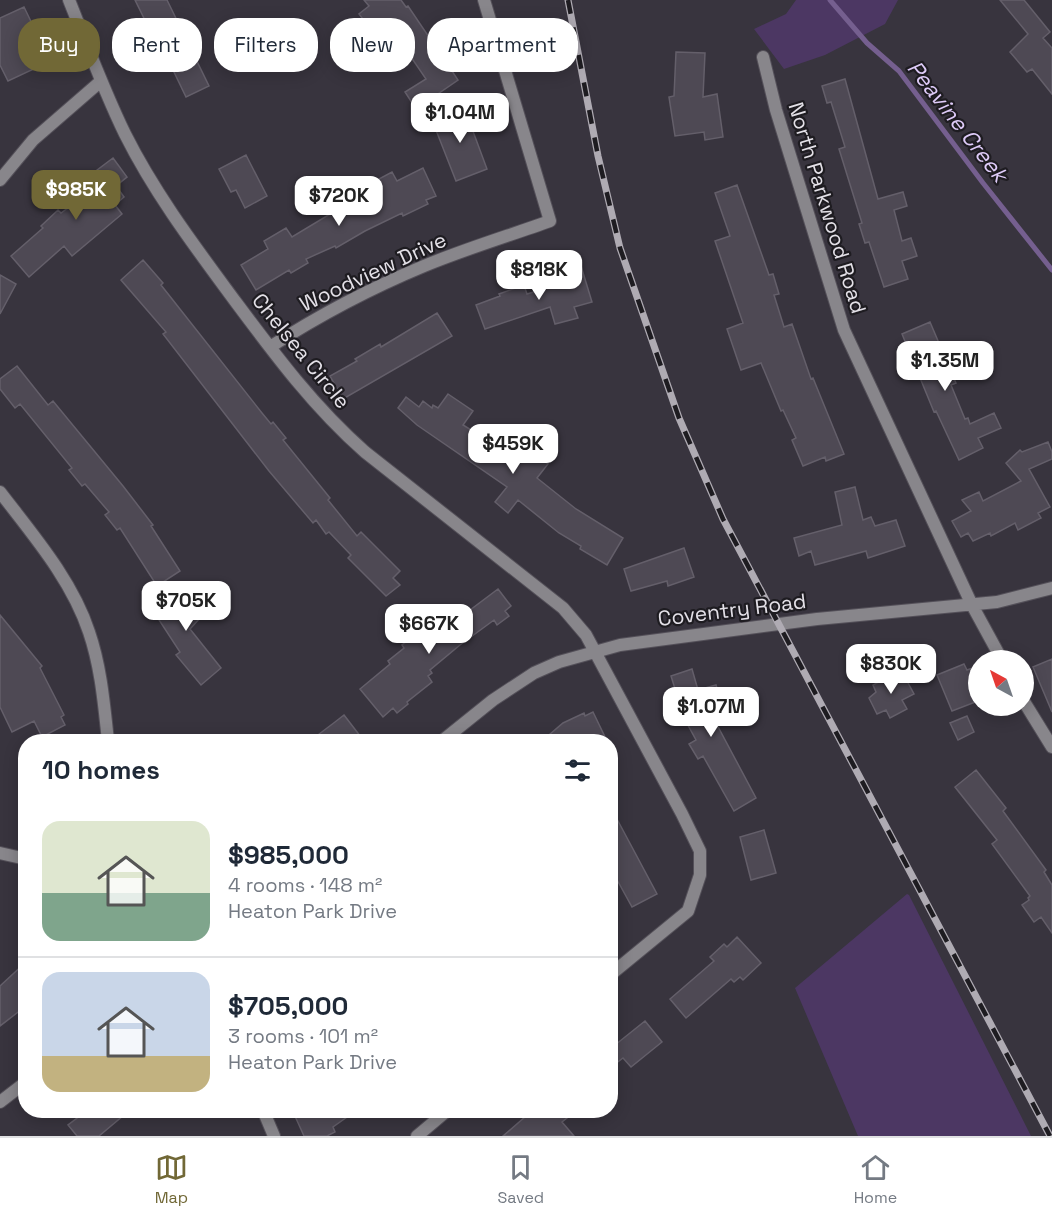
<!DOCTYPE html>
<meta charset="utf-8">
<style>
:root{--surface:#fff;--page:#f2f2f3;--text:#1f2937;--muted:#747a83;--line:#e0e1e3;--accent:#716836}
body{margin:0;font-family:"Space Grotesk",sans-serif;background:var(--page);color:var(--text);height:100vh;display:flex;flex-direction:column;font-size:22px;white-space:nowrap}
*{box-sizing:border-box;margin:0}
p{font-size:20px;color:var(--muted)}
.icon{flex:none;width:33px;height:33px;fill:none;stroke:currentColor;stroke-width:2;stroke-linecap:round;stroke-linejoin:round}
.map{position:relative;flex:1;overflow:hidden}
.panel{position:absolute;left:18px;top:734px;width:600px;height:384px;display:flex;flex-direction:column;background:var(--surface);border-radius:24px;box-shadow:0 3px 15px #0003}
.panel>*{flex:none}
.banner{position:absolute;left:18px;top:18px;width:600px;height:54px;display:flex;gap:12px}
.needle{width:39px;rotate:320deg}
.tools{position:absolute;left:968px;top:650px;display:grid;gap:12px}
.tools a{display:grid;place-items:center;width:66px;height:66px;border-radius:50%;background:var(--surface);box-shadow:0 3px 15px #0003;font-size:30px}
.price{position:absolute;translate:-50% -51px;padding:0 14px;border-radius:12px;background:#fff;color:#222;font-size:20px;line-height:39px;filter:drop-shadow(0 2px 3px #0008)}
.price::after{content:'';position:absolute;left:50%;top:36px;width:18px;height:14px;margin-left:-9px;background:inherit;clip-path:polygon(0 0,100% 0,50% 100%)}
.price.current{background:var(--accent);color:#fff}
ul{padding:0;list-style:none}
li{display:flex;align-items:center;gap:18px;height:150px;padding:0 24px}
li+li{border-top:2px solid var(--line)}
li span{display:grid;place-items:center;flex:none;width:168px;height:120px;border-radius:18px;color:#555}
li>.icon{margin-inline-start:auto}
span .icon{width:72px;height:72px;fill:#fffc;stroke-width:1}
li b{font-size:26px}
h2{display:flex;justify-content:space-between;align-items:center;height:72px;padding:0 24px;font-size:26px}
.tag{padding:0 21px;border-radius:24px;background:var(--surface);box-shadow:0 3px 15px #0003;font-size:21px;line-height:54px}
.tag.current{background:var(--accent);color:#fff}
.tab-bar{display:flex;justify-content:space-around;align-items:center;height:84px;border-top:2px solid var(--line);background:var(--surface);font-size:16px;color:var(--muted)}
.tab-bar a{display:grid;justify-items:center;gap:3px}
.tab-bar .current{color:var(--accent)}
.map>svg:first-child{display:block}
</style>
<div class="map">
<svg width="1052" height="1136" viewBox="0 0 1052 1136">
<rect width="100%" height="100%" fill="#38343e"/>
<path fill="#4c3763" d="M796 0H898L885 24 825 55 784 69 754 29 786 14Z
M907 894 909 895 1031 1136H858L795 988Z"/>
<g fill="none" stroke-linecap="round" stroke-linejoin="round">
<path stroke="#755f8f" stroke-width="5" d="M830 0 867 43 899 71 983 183 1052 270"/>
</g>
<path fill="#4e4954" stroke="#645f6a" stroke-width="1.5" d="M135 0H167L209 86 186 97 172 68 167 70 159 54 161 53Z
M364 0H401L406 7 408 6 437 49 441 46 452 63 448 65 458 80 416 109 405 92 426 79 396 35 392 38 379 20 369 27 359 14 369 6Z
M1000 0H1024L1050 32 1043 38 1052 48V94L1032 69 1027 72 1010 52 1028 34Z
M24 7 37 34 33 36 42 53 33 57 38 67 8 81 0 65V18Z
M676 52 705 53 703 97 717 94 723 137 705 140 704 132 675 136 669 97 674 96Z
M845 79 878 199 903 192 907 206 894 210 902 241 911 238 917 256 902 261 908 279 884 287 869 242 865 243 859 224 862 223 839 149 845 147 831 102 827 103 822 86Z
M464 107 487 169 456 181 432 120Z
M246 155 267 196 245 208 236 190 231 192 219 169Z
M113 158 127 177 116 186 124 197 115 205 122 214 72 256 64 246 29 277 11 256 43 228 41 226 58 210 61 213 96 187 88 177Z
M423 168 436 196 426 200 428 204 403 216 402 213 365 231 336 248 335 246 306 259 308 263 291 273 289 270 256 290 241 265 268 249 264 241 286 228 292 237 350 202 352 204 381 189 377 180 392 172 397 181Z
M737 185 769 275 773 274 779 294 774 295 784 327 792 324 811 379 813 378 844 454 826 461 825 457 803 466 792 440 796 438 783 410 781 411 761 363 741 370 727 329 743 323 715 241 730 236 715 193Z
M143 260 163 283 161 285 262 413 271 424 273 422 286 438 283 440 330 498 328 500 357 536 361 532 400 571 393 578 400 585 386 596 348 558 351 555 329 532 326 534 316 520 313 523 269 471 163 334 166 332 121 280Z
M581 266 592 302 574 307 578 318 555 324 550 307 485 329 476 305 500 296 499 294 524 285 527 294 563 283 559 272Z
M0 275 16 284 0 314Z
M437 313 452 336 343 399 330 376 357 361 355 359 380 344 381 347Z
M930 322 956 383 951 385 965 419 968 418 970 424 994 413 1001 428 978 438 983 448 959 460 936 411 934 412 902 334Z
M17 366 48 405 53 401 123 486 153 525 151 526 180 571 157 586 120 528 117 530 105 515 109 512 85 484 82 486 69 470 72 468 20 404 15 408 0 389V379Z
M448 394 473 411 463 425 489 441 496 431 532 455 534 453 548 464 537 478 576 509 623 538 607 565 580 549 581 546 559 533 518 500 508 513 495 502 507 487 417 425 398 408 406 397 419 407 423 401 432 408 433 405 438 408Z
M1048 442 1052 452V459L1029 469 1050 507 1038 513 1041 518 1018 530 1015 523 991 536 990 533 973 541 968 533 961 537 952 521 971 511 962 500 979 492 983 501 1021 481 1006 463 1020 450 1022 452Z
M855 487 863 520 871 517 875 526 896 520 905 546 868 558 866 551 815 565 811 551 799 556 794 538 842 525 835 492Z
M684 548 694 577 668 586 667 581 631 591 624 569Z
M173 588 189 610 203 594 213 604 190 629 221 668 201 685 176 655 180 652 148 603Z
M498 589 511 606 505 611 509 616 497 625 494 620 460 645 430 670 432 673 428 676 432 682 407 702 408 704 397 713 393 708 383 717 360 689 390 664 388 661 404 648 402 645 431 622 438 630 463 610 466 613Z
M0 615 42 666 40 668 64 715 61 717 65 725 42 737 34 721 12 732 0 707Z
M1052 659V712L1033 667Z
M964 664 967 670 978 666V701L952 711 937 675Z
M692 669 698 690 716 685 721 702 707 706 756 798 734 811 703 756 698 759 689 744 696 740 684 718 671 676Z
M901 670 914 694 902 700 907 709 890 718 886 710 877 714 869 698 876 692 873 685Z
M593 712 607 741H542L563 723 584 713 585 716Z
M344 715 364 741H310L335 722Z
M967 716 974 732 958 740 950 723Z
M976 770 1006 808 1003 811 1046 870 1044 872 1052 885V933L1041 917 1034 922 1022 905 1029 900 1028 898 1030 896 992 844 997 840 955 787Z
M610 806 657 894 632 907 610 867Z
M764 830 776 873 751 880 740 837Z
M737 937 761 963 743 980 740 977 734 982 731 979 686 1018 670 999 714 961 710 957 724 944 727 947Z
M26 962V1006L0 1026V986Z
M645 1021 662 1042 631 1067 623 1058 610 1068V1049Z
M88 1110H130L99 1136H77L68 1125Z
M303 1110H357L333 1127 335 1132 327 1136H304L294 1114Z
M533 1110H577L562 1122 574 1136H503Z"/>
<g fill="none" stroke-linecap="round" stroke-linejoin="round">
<defs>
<path id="street" d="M69 0C87 45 104 91 125 134 155 194 196 248 235 301 276 356 314 407 365 452L563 608 586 635 682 814 700 851V875L688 911 610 975
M763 57 776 110 844 330 972 605 1002 660
M0 180 33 140 101 81
M270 347C318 316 371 288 424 266 465 249 508 236 550 221L484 0
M0 492C33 535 72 580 89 632 101 667 104 704 108 741
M1023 700 1052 747
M442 741 493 700 534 673 559 662 620 645 817 619 997 602 1052 588
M0 853 26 859
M0 1102 26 1082
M263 1110 274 1136
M417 1136 448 1110"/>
</defs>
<use href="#street" stroke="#545059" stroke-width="14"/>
<use href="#street" stroke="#88868b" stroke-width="12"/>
<defs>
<path id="rail" d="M568 0 598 156 620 248 679 418 723 519 1050 1136"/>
</defs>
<use href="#rail" stroke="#afabb3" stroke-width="7"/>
<use href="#rail" stroke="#1e1c21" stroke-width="4.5" stroke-dasharray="14" stroke-linecap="butt"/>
</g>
<g text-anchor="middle" stroke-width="4.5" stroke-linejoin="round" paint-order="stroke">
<g font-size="21" fill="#e4e1e8" stroke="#1e1c21">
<text transform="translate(827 208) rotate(73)" y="7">North Parkwood Road</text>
<text transform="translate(373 272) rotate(-25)" y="7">Woodview Drive</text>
<text transform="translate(301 351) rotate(51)" y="7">Chelsea Circle</text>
<text transform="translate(732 610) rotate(-7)" y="7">Coventry Road</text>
</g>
<g font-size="22" font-style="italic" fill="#decbf8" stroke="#1e1c21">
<text transform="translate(958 121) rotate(52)" y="8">Peavine Creek</text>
</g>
</g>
</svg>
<div class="tools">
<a><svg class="needle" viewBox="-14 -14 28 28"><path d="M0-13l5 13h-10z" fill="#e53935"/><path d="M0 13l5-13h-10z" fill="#747a83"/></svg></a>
</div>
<b class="price" style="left:460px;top:144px">$1.04M</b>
<b class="price current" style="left:76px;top:221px">$985K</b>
<b class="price" style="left:339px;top:227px">$720K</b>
<b class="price" style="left:539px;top:301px">$818K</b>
<b class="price" style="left:945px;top:392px">$1.35M</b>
<b class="price" style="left:513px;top:475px">$459K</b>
<b class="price" style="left:186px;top:632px">$705K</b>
<b class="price" style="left:429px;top:655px">$667K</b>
<b class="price" style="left:891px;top:695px">$830K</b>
<b class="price" style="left:711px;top:738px">$1.07M</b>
<div class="banner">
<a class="tag current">Buy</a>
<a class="tag">Rent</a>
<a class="tag">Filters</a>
<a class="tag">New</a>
<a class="tag">Apartment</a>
</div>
<section class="panel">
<h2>10 homes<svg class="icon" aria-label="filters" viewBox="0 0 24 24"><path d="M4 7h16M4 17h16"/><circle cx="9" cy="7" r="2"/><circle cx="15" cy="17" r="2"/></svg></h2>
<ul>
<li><span style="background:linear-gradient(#dfe7d0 60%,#7fa58c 0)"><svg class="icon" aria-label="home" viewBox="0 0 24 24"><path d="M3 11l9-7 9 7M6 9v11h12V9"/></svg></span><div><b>$985,000</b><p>4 rooms · 148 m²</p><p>Heaton Park Drive</p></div></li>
<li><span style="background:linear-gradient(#c9d6e8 70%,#c2b280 0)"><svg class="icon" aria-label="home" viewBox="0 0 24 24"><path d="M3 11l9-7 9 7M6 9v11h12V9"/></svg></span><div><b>$705,000</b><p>3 rooms · 101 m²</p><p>Heaton Park Drive</p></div></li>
</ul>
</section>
</div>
<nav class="tab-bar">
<a class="current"><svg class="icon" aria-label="map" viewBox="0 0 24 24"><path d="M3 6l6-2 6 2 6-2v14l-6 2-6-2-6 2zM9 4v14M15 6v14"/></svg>Map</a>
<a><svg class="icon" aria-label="saved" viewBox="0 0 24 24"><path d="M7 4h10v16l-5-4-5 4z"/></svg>Saved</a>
<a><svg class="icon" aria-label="home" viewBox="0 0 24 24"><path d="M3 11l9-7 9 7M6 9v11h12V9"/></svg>Home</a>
</nav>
